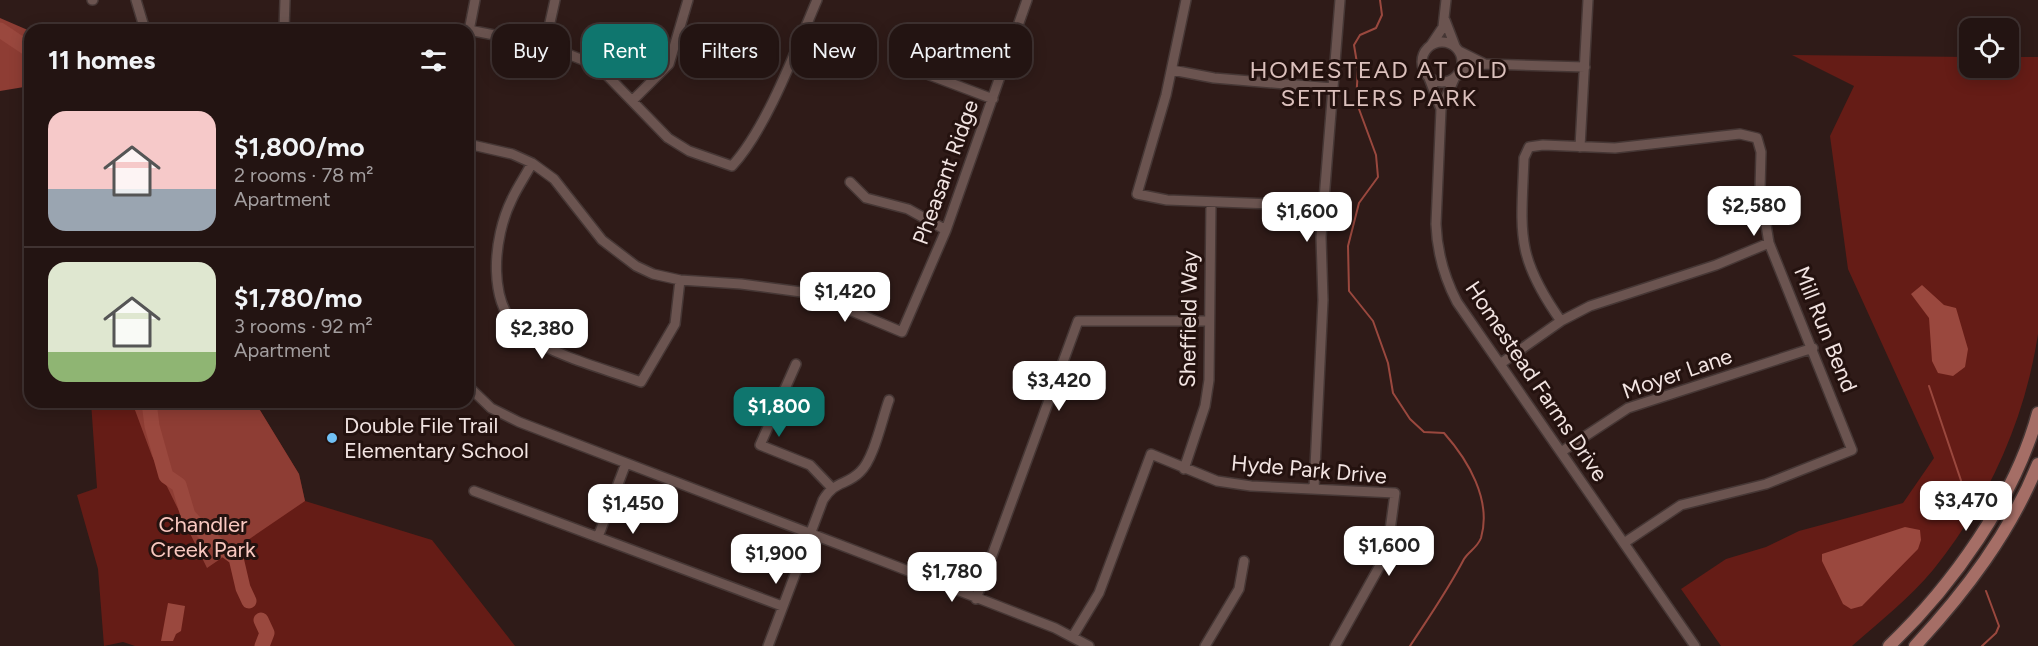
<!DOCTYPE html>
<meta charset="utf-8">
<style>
:root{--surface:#231412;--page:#2b1d1b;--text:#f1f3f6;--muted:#a39e9f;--line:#403332;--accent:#0f766e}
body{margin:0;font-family:Figtree,sans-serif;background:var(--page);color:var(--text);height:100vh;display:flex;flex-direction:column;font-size:22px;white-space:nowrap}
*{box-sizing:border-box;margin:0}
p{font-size:20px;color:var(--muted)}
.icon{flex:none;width:33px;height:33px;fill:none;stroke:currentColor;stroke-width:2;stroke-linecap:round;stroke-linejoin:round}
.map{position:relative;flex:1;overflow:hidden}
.side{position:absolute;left:24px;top:24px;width:450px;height:384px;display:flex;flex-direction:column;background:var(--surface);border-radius:18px;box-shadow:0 3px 15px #0003,0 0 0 2px var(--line)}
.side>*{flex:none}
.hud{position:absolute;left:492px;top:24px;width:570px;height:54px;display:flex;gap:12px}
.controls{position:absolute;left:1959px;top:18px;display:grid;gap:12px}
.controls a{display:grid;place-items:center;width:60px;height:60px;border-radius:12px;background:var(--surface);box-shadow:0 3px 15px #0003,0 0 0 2px var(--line);font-size:30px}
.price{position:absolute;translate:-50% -51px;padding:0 14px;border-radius:12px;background:#fff;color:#222;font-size:20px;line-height:39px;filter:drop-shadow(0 2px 3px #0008)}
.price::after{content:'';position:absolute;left:50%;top:36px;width:18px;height:14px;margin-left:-9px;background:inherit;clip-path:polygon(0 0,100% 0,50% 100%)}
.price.on{background:var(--accent);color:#fff}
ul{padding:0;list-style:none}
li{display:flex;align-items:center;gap:18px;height:150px;padding:0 24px}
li+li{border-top:2px solid var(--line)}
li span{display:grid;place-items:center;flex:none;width:168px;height:120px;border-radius:18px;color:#555}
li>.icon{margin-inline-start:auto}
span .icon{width:72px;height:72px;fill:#fffc;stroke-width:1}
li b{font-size:26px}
h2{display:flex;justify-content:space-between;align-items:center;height:72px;padding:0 24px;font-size:26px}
.tag{padding:0 21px;border-radius:18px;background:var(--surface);box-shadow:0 3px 15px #0003,0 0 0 2px var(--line);font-size:21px;line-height:54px}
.tag.on{background:var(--accent);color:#fff}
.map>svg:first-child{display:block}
</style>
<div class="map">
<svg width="2038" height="646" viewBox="0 0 2038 646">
<rect width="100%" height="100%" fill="#2f1b18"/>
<path fill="#651c16" d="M1792 55 1969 57 1970 68H2008L2009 57H2038V334C2025 420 1988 502 1933 570 1910 598 1879 622 1852 646H1721L1681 589 1726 559 1766 547 1799 531 1903 503 1934 458 1848 269 1830 136 1854 86Z
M91 402H255L299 474 305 501 432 540 515 646H135L123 642 104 646 98 569 77 495 97 488Z"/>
<path fill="#8e3d34" d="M0 18 30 31V86L0 91Z
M132 402H255L299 474 305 501 207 568 152 456Z"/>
<path fill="#9a483e" d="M1922 285 1944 305 1956 308 1968 349 1965 367 1953 376 1938 373 1932 361 1929 318 1911 294Z
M1905 527 1920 530 1921 540 1918 549 1862 606 1851 609 1843 604 1822 561V554Z
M168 603 185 606 181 631 176 634 173 641H161Z"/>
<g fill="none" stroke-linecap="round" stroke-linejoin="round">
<path stroke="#9a483e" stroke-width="2" d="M1380 0 1382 15 1376 28 1360 35 1354 45 1358 69 1356 101 1376 155 1378 177 1359 203 1348 246 1349 291 1373 321 1388 363 1393 393 1410 419 1424 432 1444 433C1468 460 1492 500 1481 538 1477 548 1469 551 1464 559 1448 590 1429 617 1410 646
M1929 386 1973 516
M1982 646 1996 633 1999 626 1986 591"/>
<path stroke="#9a483e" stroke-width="15" d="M0 30 30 50
M149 402 152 426 166 476 179 485 188 515 209 538 236 558 243 588 249 601
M261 620 267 633 262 646"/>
<defs>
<path id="minor" d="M92 0H93
M136 0 145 30
M1186 0 1166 95 1137 194 1167 200 1323 206
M1445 20 1455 46
M284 30 285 0
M469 30 545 45 598 66 668 138 689 151 732 166C767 128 796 49 817 0
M468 36 475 0
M1422 62a20 20 0 1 1 40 0a20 20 0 1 1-40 0Z
M545 45 555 0
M1431 45 1443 27 1446 0
M1459 51 1485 64
M903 65 993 99
M1172 70 1214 78 1333 88
M1459 75 1470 67 1485 64 1585 67
M1429 78 1441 109
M1454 79 1441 109 1436 224C1437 252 1444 277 1457 302L1695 646
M632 101 669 64 688 0
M468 144 512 154 532 163 554 179 602 240 636 266 653 274 680 280 741 284 809 293 902 332 946 230 1027 0
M1580 147 1588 0
M532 163C526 175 518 186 512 199 493 237 485 308 526 335 559 358 603 368 641 382L675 324 680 280
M850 182 866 198 908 209 946 230
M1561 321C1515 256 1521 234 1524 158L1529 147 1543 145 1615 148 1740 134 1757 138 1761 152 1760 189 1769 243 1852 450 1766 484 1681 505 1624 543
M796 364 760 445 810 465 831 487
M1500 364 1561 321 1590 306 1716 265 1769 243
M468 386 491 408 519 422 898 567 1055 628 1089 646
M1561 452 1628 408 1813 348
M1184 469 1205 406 1209 380 1211 202
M1314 488 1323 300 1321 237 1340 0
M474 491 782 606
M598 537 626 463
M976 599 1078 321H1209
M1073 636 1099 593 1151 454 1217 481 1251 486 1395 493 1387 553 1335 646
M768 646 823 500C835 480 846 486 860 472 874 459 882 419 889 400
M1205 646 1239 589 1244 561"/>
<path id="major" d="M1889 646C1952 586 2015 498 2038 413
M1915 646C1965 592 2010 533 2038 464"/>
</defs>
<use href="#minor" stroke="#463735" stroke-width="12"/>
<use href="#major" stroke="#463735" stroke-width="15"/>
<use href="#minor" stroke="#6b5450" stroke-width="9"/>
<use href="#major" stroke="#a56e66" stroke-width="12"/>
</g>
<circle fill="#71c1f5" stroke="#24120f" stroke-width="2" cx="332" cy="438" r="6"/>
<g text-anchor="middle" stroke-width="6" stroke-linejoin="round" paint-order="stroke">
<g font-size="22" fill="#f2e4e2" stroke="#24120f">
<text transform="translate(945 172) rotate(-70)" y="8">Pheasant Ridge</text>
<text transform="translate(1188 319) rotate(-89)" y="8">Sheffield Way</text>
<text transform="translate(1826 329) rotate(68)" y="8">Mill Run Bend</text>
<text transform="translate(1677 373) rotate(-19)" y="8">Moyer Lane</text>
<text transform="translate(1537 381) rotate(56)" y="8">Homestead Farms Drive</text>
<text transform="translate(1309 469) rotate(5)" y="8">Hyde Park Drive</text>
</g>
<g font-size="22" fill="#f2e4e2" stroke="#24120f" text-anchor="start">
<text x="344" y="433">Double File Trail<tspan x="344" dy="25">Elementary School</tspan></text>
</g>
<g font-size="22" fill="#f9c8c0" stroke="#24120f">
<text x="203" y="532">Chandler<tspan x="203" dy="25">Creek Park</tspan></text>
</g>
<g font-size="24" letter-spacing="1.5" fill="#dbc0bc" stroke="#24120f">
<text x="1379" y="78">HOMESTEAD AT OLD<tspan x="1379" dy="28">SETTLERS PARK</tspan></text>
</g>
</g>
</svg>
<div class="controls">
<a><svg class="icon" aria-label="locate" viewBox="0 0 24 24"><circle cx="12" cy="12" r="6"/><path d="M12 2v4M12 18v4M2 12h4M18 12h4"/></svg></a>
</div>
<b class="price" style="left:1754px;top:237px">$2,580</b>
<b class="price" style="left:1307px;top:243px">$1,600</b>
<b class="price" style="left:845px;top:323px">$1,420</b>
<b class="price" style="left:542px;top:360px">$2,380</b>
<b class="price" style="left:1059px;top:412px">$3,420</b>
<b class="price on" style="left:779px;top:438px">$1,800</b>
<b class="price" style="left:1966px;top:532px">$3,470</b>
<b class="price" style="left:633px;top:535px">$1,450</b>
<b class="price" style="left:1389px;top:577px">$1,600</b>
<b class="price" style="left:776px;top:585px">$1,900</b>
<b class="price" style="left:952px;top:603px">$1,780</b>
<div class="hud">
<a class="tag">Buy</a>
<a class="tag on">Rent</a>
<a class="tag">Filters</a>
<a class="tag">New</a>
<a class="tag">Apartment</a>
</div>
<section class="side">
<h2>11 homes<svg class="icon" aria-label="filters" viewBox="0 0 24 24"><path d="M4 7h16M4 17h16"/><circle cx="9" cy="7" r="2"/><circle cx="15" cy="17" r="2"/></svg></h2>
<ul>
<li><span style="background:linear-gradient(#f6c9c9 65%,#9aa5b1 0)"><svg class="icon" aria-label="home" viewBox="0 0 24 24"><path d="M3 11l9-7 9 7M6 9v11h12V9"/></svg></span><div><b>$1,800/mo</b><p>2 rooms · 78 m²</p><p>Apartment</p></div></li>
<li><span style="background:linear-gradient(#dfe7d0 75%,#8fb573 0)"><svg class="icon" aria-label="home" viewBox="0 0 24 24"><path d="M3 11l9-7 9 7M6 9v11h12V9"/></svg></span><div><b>$1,780/mo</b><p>3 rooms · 92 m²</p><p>Apartment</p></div></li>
</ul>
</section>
</div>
